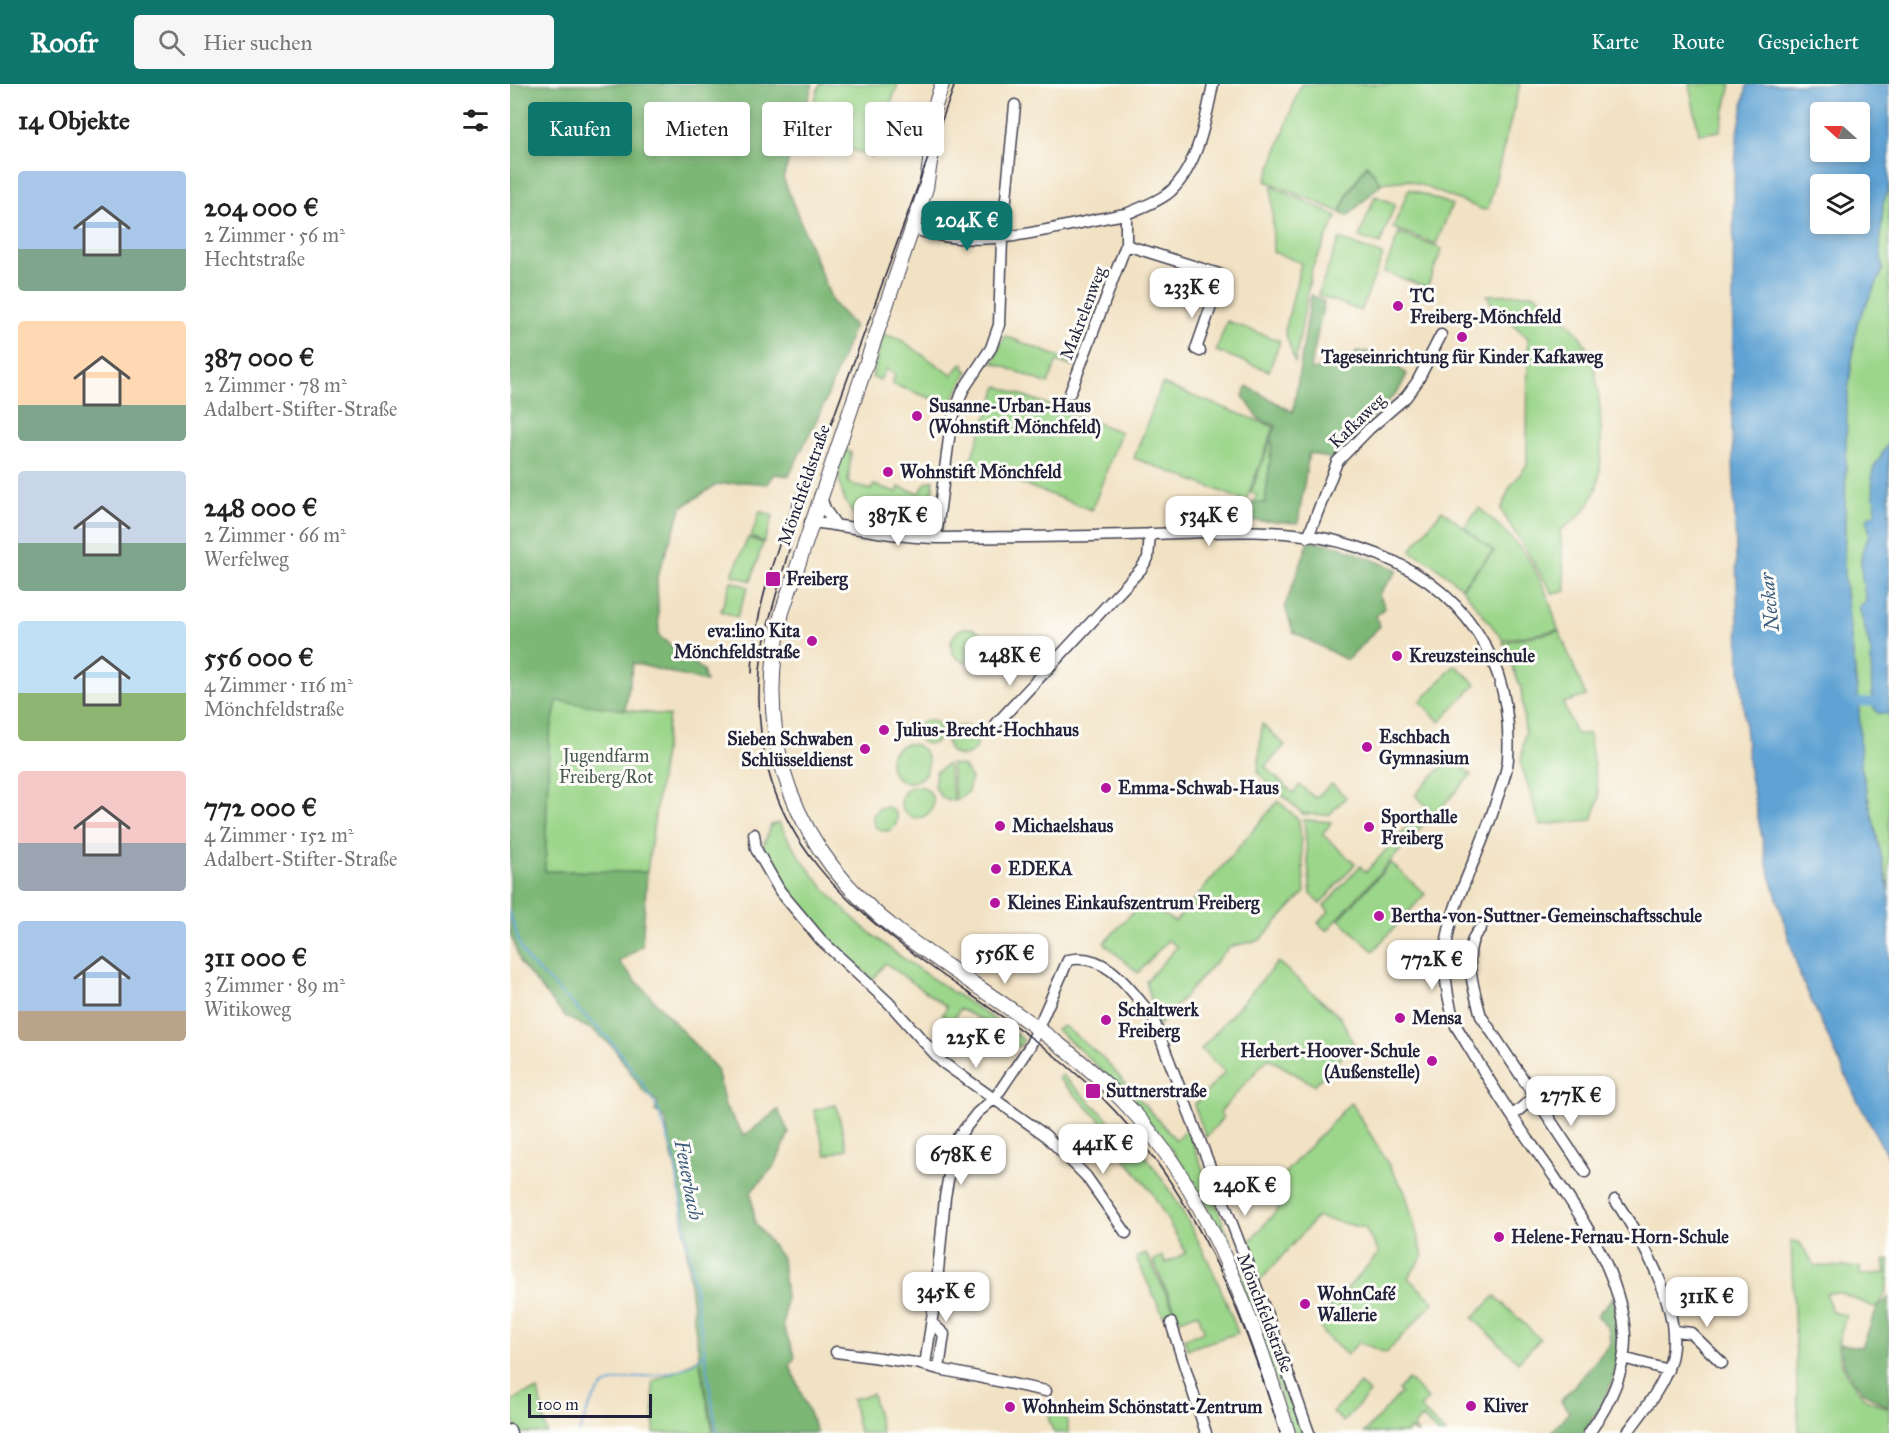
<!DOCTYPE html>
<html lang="de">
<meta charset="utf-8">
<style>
:root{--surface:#fff;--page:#f6f6f6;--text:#222;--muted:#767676;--accent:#0f766e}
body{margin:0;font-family:"IM FELL Great Primer",serif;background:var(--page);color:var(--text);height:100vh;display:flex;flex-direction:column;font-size:22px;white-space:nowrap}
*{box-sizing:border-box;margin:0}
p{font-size:20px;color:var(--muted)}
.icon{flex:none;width:33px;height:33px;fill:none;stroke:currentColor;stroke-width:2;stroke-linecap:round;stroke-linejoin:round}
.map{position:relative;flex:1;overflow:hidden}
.side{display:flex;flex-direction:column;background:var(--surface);width:510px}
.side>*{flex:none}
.hud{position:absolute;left:18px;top:18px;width:570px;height:54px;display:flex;gap:12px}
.needle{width:39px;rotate:291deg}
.fabs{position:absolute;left:1300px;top:18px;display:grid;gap:12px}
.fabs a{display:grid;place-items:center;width:60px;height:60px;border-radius:6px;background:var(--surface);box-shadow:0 3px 9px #0003;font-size:30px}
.scale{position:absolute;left:18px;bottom:15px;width:124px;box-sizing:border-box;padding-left:6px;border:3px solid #22223b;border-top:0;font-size:16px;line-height:21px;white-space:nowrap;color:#22223b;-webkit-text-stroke:4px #fdfcf7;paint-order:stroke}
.price{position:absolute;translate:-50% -51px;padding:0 14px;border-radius:12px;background:#fff;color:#222;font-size:20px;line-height:39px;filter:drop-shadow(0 2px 3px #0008)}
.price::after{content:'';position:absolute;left:50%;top:36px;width:18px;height:14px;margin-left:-9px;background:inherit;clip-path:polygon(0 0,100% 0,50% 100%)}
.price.active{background:var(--accent);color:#fff}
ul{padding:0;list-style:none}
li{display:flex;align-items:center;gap:18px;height:150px;padding:0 18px}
li span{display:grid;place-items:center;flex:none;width:168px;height:120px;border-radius:6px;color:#555}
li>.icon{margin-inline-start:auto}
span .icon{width:72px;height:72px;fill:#fffc;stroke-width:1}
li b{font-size:26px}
h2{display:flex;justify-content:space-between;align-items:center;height:72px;padding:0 18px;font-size:26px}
.pill{padding:0 21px;border-radius:6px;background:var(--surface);box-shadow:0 3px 9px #0003;font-size:21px;line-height:54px}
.pill.active{background:var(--accent);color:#fff}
header{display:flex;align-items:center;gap:36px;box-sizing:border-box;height:84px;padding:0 30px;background:var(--accent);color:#fff}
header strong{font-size:28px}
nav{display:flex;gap:33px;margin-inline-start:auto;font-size:21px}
.search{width:420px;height:54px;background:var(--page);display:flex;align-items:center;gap:15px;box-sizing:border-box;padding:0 21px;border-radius:6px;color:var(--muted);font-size:22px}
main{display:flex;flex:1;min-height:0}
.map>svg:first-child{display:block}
</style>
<header>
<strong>Roofr</strong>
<div class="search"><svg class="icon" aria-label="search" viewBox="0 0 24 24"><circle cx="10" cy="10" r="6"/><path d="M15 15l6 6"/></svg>Hier suchen</div>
<nav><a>Karte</a><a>Route</a><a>Gespeichert</a></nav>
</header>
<main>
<section class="side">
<h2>14 Objekte<svg class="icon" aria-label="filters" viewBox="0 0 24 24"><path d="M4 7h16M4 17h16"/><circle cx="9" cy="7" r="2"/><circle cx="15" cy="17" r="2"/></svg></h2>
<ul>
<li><span style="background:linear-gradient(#a9c7e8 65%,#7fa58c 0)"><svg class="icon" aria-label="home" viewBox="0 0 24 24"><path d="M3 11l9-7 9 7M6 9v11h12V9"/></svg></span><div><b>204 000 €</b><p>2 Zimmer · 56 m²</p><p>Hechtstraße</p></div></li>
<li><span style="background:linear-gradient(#ffd9b3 70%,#7fa58c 0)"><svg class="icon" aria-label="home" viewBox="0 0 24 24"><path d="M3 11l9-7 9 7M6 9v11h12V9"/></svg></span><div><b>387 000 €</b><p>2 Zimmer · 78 m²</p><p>Adalbert-Stifter-Straße</p></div></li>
<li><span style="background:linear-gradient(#c9d6e8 60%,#7fa58c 0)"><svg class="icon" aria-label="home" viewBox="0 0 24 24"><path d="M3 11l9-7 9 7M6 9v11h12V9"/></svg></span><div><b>248 000 €</b><p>2 Zimmer · 66 m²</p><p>Werfelweg</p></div></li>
<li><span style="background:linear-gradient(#bfe0f5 60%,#8fb573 0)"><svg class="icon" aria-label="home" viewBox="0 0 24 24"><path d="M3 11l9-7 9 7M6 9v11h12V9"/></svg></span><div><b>556 000 €</b><p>4 Zimmer · 116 m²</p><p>Mönchfeldstraße</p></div></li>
<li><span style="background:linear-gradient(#f6c9c9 60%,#9aa5b1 0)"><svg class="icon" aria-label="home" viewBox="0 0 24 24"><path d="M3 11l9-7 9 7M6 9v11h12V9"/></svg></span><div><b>772 000 €</b><p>4 Zimmer · 152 m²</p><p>Adalbert-Stifter-Straße</p></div></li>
<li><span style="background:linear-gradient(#a9c7e8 75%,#b9a48a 0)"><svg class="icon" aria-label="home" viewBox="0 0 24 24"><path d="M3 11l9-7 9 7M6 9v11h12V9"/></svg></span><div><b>311 000 €</b><p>3 Zimmer · 89 m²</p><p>Witikoweg</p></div></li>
</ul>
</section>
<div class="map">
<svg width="1379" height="1349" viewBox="0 0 1379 1349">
<rect width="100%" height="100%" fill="#fdfcf7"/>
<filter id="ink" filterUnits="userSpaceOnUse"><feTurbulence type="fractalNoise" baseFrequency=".0167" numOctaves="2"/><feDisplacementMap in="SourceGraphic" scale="12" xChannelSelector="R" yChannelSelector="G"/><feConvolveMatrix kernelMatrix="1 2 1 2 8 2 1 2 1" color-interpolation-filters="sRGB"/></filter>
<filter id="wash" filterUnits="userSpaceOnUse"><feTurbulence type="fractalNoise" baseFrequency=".008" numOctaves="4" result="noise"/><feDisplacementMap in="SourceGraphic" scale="24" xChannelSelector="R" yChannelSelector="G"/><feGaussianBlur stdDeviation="1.35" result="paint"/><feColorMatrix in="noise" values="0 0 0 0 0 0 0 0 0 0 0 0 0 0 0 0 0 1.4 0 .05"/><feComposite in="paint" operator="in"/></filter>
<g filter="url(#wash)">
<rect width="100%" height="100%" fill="#f2e2c4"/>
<path fill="#9bd68a" stroke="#5e7c62" stroke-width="1.5" d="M310 0H388L362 73 293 49Z
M791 0H1010L978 125 974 126 898 96 871 99 857 80 838 108 830 128 756 97Z
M1179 0H1221L1210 47 1189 50Z
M1379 101V807L1351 682 1349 624 1334 490 1337 315 1347 239 1373 186 1370 164 1373 120Z
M762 102 827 132 802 184 785 279 775 247 791 179 763 168Z
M899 105 942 121 926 160 883 144Z
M865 112 885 120 870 160 849 153Z
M889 149 932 165 917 203 874 188Z
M829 155 873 171 851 227 808 211Z
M1025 210C1046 226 1067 242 1078 266 1091 293 1095 373 1087 402 1081 422 1068 436 1050 446L1056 507 1043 510 991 426 1000 403 1017 381 1018 254 983 222 977 211Z
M717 237 770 257 759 287 706 267Z
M373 250 391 256 442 291 452 279 455 281 453 284 458 287 438 324 423 315 382 300 385 290 376 285 370 296 362 293Z
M495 252 565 279 563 283 547 277 538 300 483 278Z
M652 300 764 343 736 417 624 374Z
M488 302 611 348 582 426 459 380Z
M760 358 762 359 755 419 744 418 747 411 741 408Z
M335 365 341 369 338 399 361 406 364 401 387 408 389 403 410 409 415 399 424 396 419 437 344 430C330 417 323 381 335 365Z
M969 424C1015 463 1033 488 1048 546L993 556 952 504 984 467 954 443Z
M932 426 983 467 951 503 922 479 900 467Z
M250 427 263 432 254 458 241 453Z
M238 454 253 459 241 497 222 491Z
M221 497 238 503 227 533 211 527Z
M441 561a17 17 0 1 1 34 0a17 17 0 1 1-34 0Z
M1049 547 1076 612 1053 619 1066 650H1079L1089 714 1082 736 1030 741 1011 680 1015 647 1011 604 993 558Z
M945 581 966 600 930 638 910 618Z
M47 616 159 632 137 788 35 787 39 655Z
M407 648a12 12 0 1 1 24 0a12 12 0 1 1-24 0Z
M752 640 775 661 755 683 783 709 790 701 805 714 822 700 836 713 819 731 793 730 748 689Z
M437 657a15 15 0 1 1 30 0a15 15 0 1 1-30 0Z
M380 679a19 19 0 1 1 38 0a19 19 0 1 1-38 0Z
M942 672 961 691 925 730 905 711Z
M438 680 444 717 432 714 424 702 426 688Z
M441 680 453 682 461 694 458 708 446 717Z
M391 718a16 16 0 1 1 32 0a16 16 0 1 1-32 0Z
M768 717 789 736 795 808 750 856 719 863 648 942 636 897 667 863 658 856 628 889 594 859 632 818 665 838Z
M363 735a12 12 0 1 1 24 0a12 12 0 1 1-24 0Z
M905 734 913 741 817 847 808 839 819 827 814 822 850 782 856 788Z
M794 736 822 738 812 750 845 780 810 820 801 810Z
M269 739C330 850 416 886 514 956L509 963 477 942 478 939 450 925 442 937 432 931 437 923 375 879 363 896 316 853 290 824 252 765 261 741Z
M881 779 915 810 863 867 829 835Z
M768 878 831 934 844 961 804 1001 758 974 710 1028 713 1034 696 1053 684 1021 715 988 691 965Z
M554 942 593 974 666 1056 677 1044 793 1349H783C752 1260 727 1164 675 1085 639 1031 595 987 546 945Z
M552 991 596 1033 625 1068 630 1065C674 1120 704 1183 728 1249L677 1265 674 1255 694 1247 688 1229 670 1236 643 1177 652 1172 656 1179 676 1169 641 1107 596 1051 601 1047 548 994Z
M841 1018 895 1108 913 1172 898 1194 924 1218 876 1269 849 1258 837 1271 814 1250 808 1237 869 1169 855 1144 807 1133 748 1199 734 1164 775 1117 761 1104Z
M326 1021 337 1065 316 1071 304 1026Z
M1281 1157 1289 1158 1305 1182 1350 1183V1191L1376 1189 1374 1177 1379 1175C1379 1195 1379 1210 1366 1224L1331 1209H1316L1322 1228 1336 1231 1328 1259 1329 1272 1336 1290 1354 1314 1379 1325V1349H1289Z
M636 1169 664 1226 653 1231 626 1174Z
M985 1212 1030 1255 1008 1278 963 1234Z
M189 1274 203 1349H144L143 1297 172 1285Z
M898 1295 918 1315 910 1324 936 1349H928L912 1333 903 1343 908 1349 899 1345 898 1349H854L891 1309 888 1306Z
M850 1300 860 1309 833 1338 823 1328Z
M28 1306 37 1349H6L1 1319 13 1310Z
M362 1310 372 1349H349L342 1315Z
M540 1325 555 1327 559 1349H544L539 1337Z"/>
<path fill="#7cb776" stroke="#4f6c58" stroke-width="1.5" d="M0 0H303L273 94 323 219 344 242 316 316 279 392 264 390 257 400 234 398 206 401 172 423 147 493 149 552 193 586 196 598 123 579 115 626 47 617 39 655 35 787 137 788 132 862 109 878 207 985 215 1022 234 1052 268 1026 279 1049 265 1081 241 1108 245 1139 272 1174 276 1215 273 1242 285 1273 280 1281 307 1349H205C184 1271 180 1188 170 1108 167 1083 157 1061 156 1036L145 1027 148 1018 133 1007 104 964 83 946 55 933 11 880 0 849Z
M857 81 871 100 838 132 830 129 839 108Z
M801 211 814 218 800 286 842 281 846 267 868 269 897 290 889 306 821 375 799 369 788 439 737 436 740 418 755 419 762 359 760 358 766 342 749 335 733 312 737 302 783 328Z
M799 457 829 462 888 486 869 510 875 523 866 532 870 542 837 576 783 548 775 522Z
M1104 1212C1114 1272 1109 1299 1073 1349H1041L1059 1328 1051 1317 1100 1260 1099 1246 1087 1231Z
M1379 1213V1323C1349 1309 1335 1294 1329 1260L1352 1263 1367 1224Z"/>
<path fill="#5ea2d3" stroke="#406287" stroke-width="1.5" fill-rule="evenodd" d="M1237 0H1379V101L1373 120 1370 164 1373 186 1347 239 1337 315 1334 490 1349 624 1351 682 1379 807V1075L1346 1014 1290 892 1257 780 1239 687 1229 571 1222 340 1224 97 1227 54ZM1311 28H1350V68H1311ZM1311 100H1350V140H1311Z
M1377 360H1379V630L1368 629 1362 621 1361 568 1349 523 1356 517C1352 492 1345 472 1360 451L1357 437 1359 432 1365 430C1367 415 1359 402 1363 386 1366 377 1374 370 1377 360Z"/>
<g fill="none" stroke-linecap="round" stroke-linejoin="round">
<path stroke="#5ea2d3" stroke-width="2" d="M0 829 11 865 19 878 99 955 129 994 148 1025 164 1072 207 1349
M69 1349C75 1334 80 1315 92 1304 109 1287 172 1300 194 1269"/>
<path stroke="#5ea2d3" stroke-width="9" d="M1348 618H1362"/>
</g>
</g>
<g filter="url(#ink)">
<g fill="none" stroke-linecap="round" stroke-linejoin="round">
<defs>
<path id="minor" d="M401 144C477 170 541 142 616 130 630 124 650 117 661 107 688 81 696 35 703 0
M616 161 712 191 686 265 690 267
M560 309 616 161V130
M310 411 316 427 326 441
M300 438C343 442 386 454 428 454 491 453 555 453 618 451 685 449 765 441 830 458 938 486 1005 562 998 675 997 690 990 705 986 718 960 803 914 848 946 942 965 973 984 1005 1004 1035 1046 1097 1111 1175 1115 1252 1116 1288 1099 1321 1079 1349
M798 453 827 378 859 345 896 313 907 298 931 251
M426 454 441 339 453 306 481 264 489 241 492 156 505 21
M487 639 631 485 638 474 640 450
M244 750 246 765 270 807 311 856 379 919 432 978 535 1051 576 1092 616 1149
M971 844C949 863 965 909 971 932L1075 1088
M1002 1032 1024 1013
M1105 1116C1134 1159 1180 1235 1157 1287 1148 1309 1132 1329 1117 1349
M661 1239 696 1349
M1165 1247 1181 1249 1212 1279
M326 1268 406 1279 429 1285 434 1250 422 1239
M1113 1274 1158 1286
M415 1281 426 1208 435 1113 445 1057 467 1029 485 1014 520 962 558 876C596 867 620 905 642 932L761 1241 799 1349
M429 1285 536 1307
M0 1346 1 1349"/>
<path id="major" d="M432 0 420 38V78L416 104 272 528C242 657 284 768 389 848 470 908 560 956 627 1032 705 1122 743 1238 778 1349"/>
</defs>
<use href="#minor" stroke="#413f50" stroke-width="13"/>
<use href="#major" stroke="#413f50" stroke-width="16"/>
<use href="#minor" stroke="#fff" stroke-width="10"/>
<use href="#major" stroke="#fff" stroke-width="14"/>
<path stroke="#22223b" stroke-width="1.5" d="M445 0C406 107 367 214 328 321 307 378 287 435 271 494 262 525 253 555 250 587 231 831 471 882 605 1027 690 1119 734 1232 770 1349
M242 589C244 527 266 467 287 409"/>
</g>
</g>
<g fill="#b5179e" stroke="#fdfcf7" stroke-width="2">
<circle cx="888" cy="222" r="6"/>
<circle cx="952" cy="253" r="6"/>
<circle cx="407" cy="332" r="6"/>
<circle cx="378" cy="388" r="6"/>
<rect x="255" y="487" width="16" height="16" rx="3"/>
<circle cx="302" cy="557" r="6"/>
<circle cx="887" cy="572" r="6"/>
<circle cx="374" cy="646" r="6"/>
<circle cx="857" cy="663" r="6"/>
<circle cx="355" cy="665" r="6"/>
<circle cx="596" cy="704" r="6"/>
<circle cx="490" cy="742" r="6"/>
<circle cx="859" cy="743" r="6"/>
<circle cx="486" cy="785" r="6"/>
<circle cx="485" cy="819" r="6"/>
<circle cx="869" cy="832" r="6"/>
<circle cx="890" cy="934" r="6"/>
<circle cx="596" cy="936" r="6"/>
<circle cx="922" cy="977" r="6"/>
<rect x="575" y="999" width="16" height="16" rx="3"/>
<circle cx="989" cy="1153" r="6"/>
<circle cx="795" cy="1220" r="6"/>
<circle cx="961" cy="1322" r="6"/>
<circle cx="500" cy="1323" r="6"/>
</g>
<g text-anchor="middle" stroke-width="6" stroke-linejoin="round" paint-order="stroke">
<g font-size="18" font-weight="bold" fill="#22223b" stroke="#fdfcf7" text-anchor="start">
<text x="900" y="218">TC<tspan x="900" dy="21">Freiberg-Mönchfeld</tspan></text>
<text x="952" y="279" text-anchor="middle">Tageseinrichtung für Kinder Kafkaweg</text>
<text x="419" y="328">Susanne-Urban-Haus<tspan x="419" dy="21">(Wohnstift Mönchfeld)</tspan></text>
<text x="390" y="394">Wohnstift Mönchfeld</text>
<text x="276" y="501">Freiberg</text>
<text x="290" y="553" text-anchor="end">eva:lino Kita<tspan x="290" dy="21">Mönchfeldstraße</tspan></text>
<text x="899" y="578">Kreuzsteinschule</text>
<text x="386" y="652">Julius-Brecht-Hochhaus</text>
<text x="869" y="659">Eschbach<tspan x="869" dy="21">Gymnasium</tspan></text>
<text x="343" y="661" text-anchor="end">Sieben Schwaben<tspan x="343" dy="21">Schlüsseldienst</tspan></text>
<text x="608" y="710">Emma-Schwab-Haus</text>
<text x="871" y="739">Sporthalle<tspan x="871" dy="21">Freiberg</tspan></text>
<text x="502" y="748">Michaelshaus</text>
<text x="498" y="791">EDEKA</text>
<text x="497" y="825">Kleines Einkaufszentrum Freiberg</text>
<text x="881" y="838">Bertha-von-Suttner-Gemeinschaftsschule</text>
<text x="608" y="932">Schaltwerk<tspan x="608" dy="21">Freiberg</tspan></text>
<text x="902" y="940">Mensa</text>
<text x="910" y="973" text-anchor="end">Herbert-Hoover-Schule<tspan x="910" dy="21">(Außenstelle)</tspan></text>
<text x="596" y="1013">Suttnerstraße</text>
<text x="1001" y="1159">Helene-Fernau-Horn-Schule</text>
<text x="807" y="1216">WohnCafé<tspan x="807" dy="21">Wallerie</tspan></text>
<text x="973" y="1328">Kliver</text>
<text x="512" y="1329">Wohnheim Schönstatt-Zentrum</text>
</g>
<g font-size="18" fill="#22223b" stroke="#fdfcf7">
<text transform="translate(573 229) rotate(-69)" y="6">Makrelenweg</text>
<text transform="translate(847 337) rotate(-44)" y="6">Kafkaweg</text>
<text transform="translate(294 401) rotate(-71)" y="6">Mönchfeldstraße</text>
<text transform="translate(755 1229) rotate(69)" y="6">Mönchfeldstraße</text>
</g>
<g font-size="18" fill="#465853" stroke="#fdfcf7">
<text x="96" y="678">Jugendfarm<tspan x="96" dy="21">Freiberg/Rot</tspan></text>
</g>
<g font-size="20" font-style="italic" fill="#3d5c7f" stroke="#fdfcf7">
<text transform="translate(1259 518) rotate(-96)" y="7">Neckar</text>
<text transform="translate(179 1096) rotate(79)" y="7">Feuerbach</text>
</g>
</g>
</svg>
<div class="fabs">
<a><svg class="needle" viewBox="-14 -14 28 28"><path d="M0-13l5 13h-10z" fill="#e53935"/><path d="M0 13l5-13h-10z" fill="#767676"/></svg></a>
<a><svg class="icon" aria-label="layers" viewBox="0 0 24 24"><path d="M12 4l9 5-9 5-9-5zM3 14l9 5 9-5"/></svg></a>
</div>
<div class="scale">100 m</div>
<b class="price active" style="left:457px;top:168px">204K €</b>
<b class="price" style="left:682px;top:235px">233K €</b>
<b class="price" style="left:388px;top:463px">387K €</b>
<b class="price" style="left:699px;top:463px">534K €</b>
<b class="price" style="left:500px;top:603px">248K €</b>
<b class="price" style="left:495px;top:901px">556K €</b>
<b class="price" style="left:922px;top:907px">772K €</b>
<b class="price" style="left:466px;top:985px">225K €</b>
<b class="price" style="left:1061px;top:1043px">277K €</b>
<b class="price" style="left:593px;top:1091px">441K €</b>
<b class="price" style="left:451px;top:1102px">678K €</b>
<b class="price" style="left:735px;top:1133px">240K €</b>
<b class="price" style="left:436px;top:1239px">345K €</b>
<b class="price" style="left:1197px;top:1244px">311K €</b>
<div class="hud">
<a class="pill active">Kaufen</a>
<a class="pill">Mieten</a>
<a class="pill">Filter</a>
<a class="pill">Neu</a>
</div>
</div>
</main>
